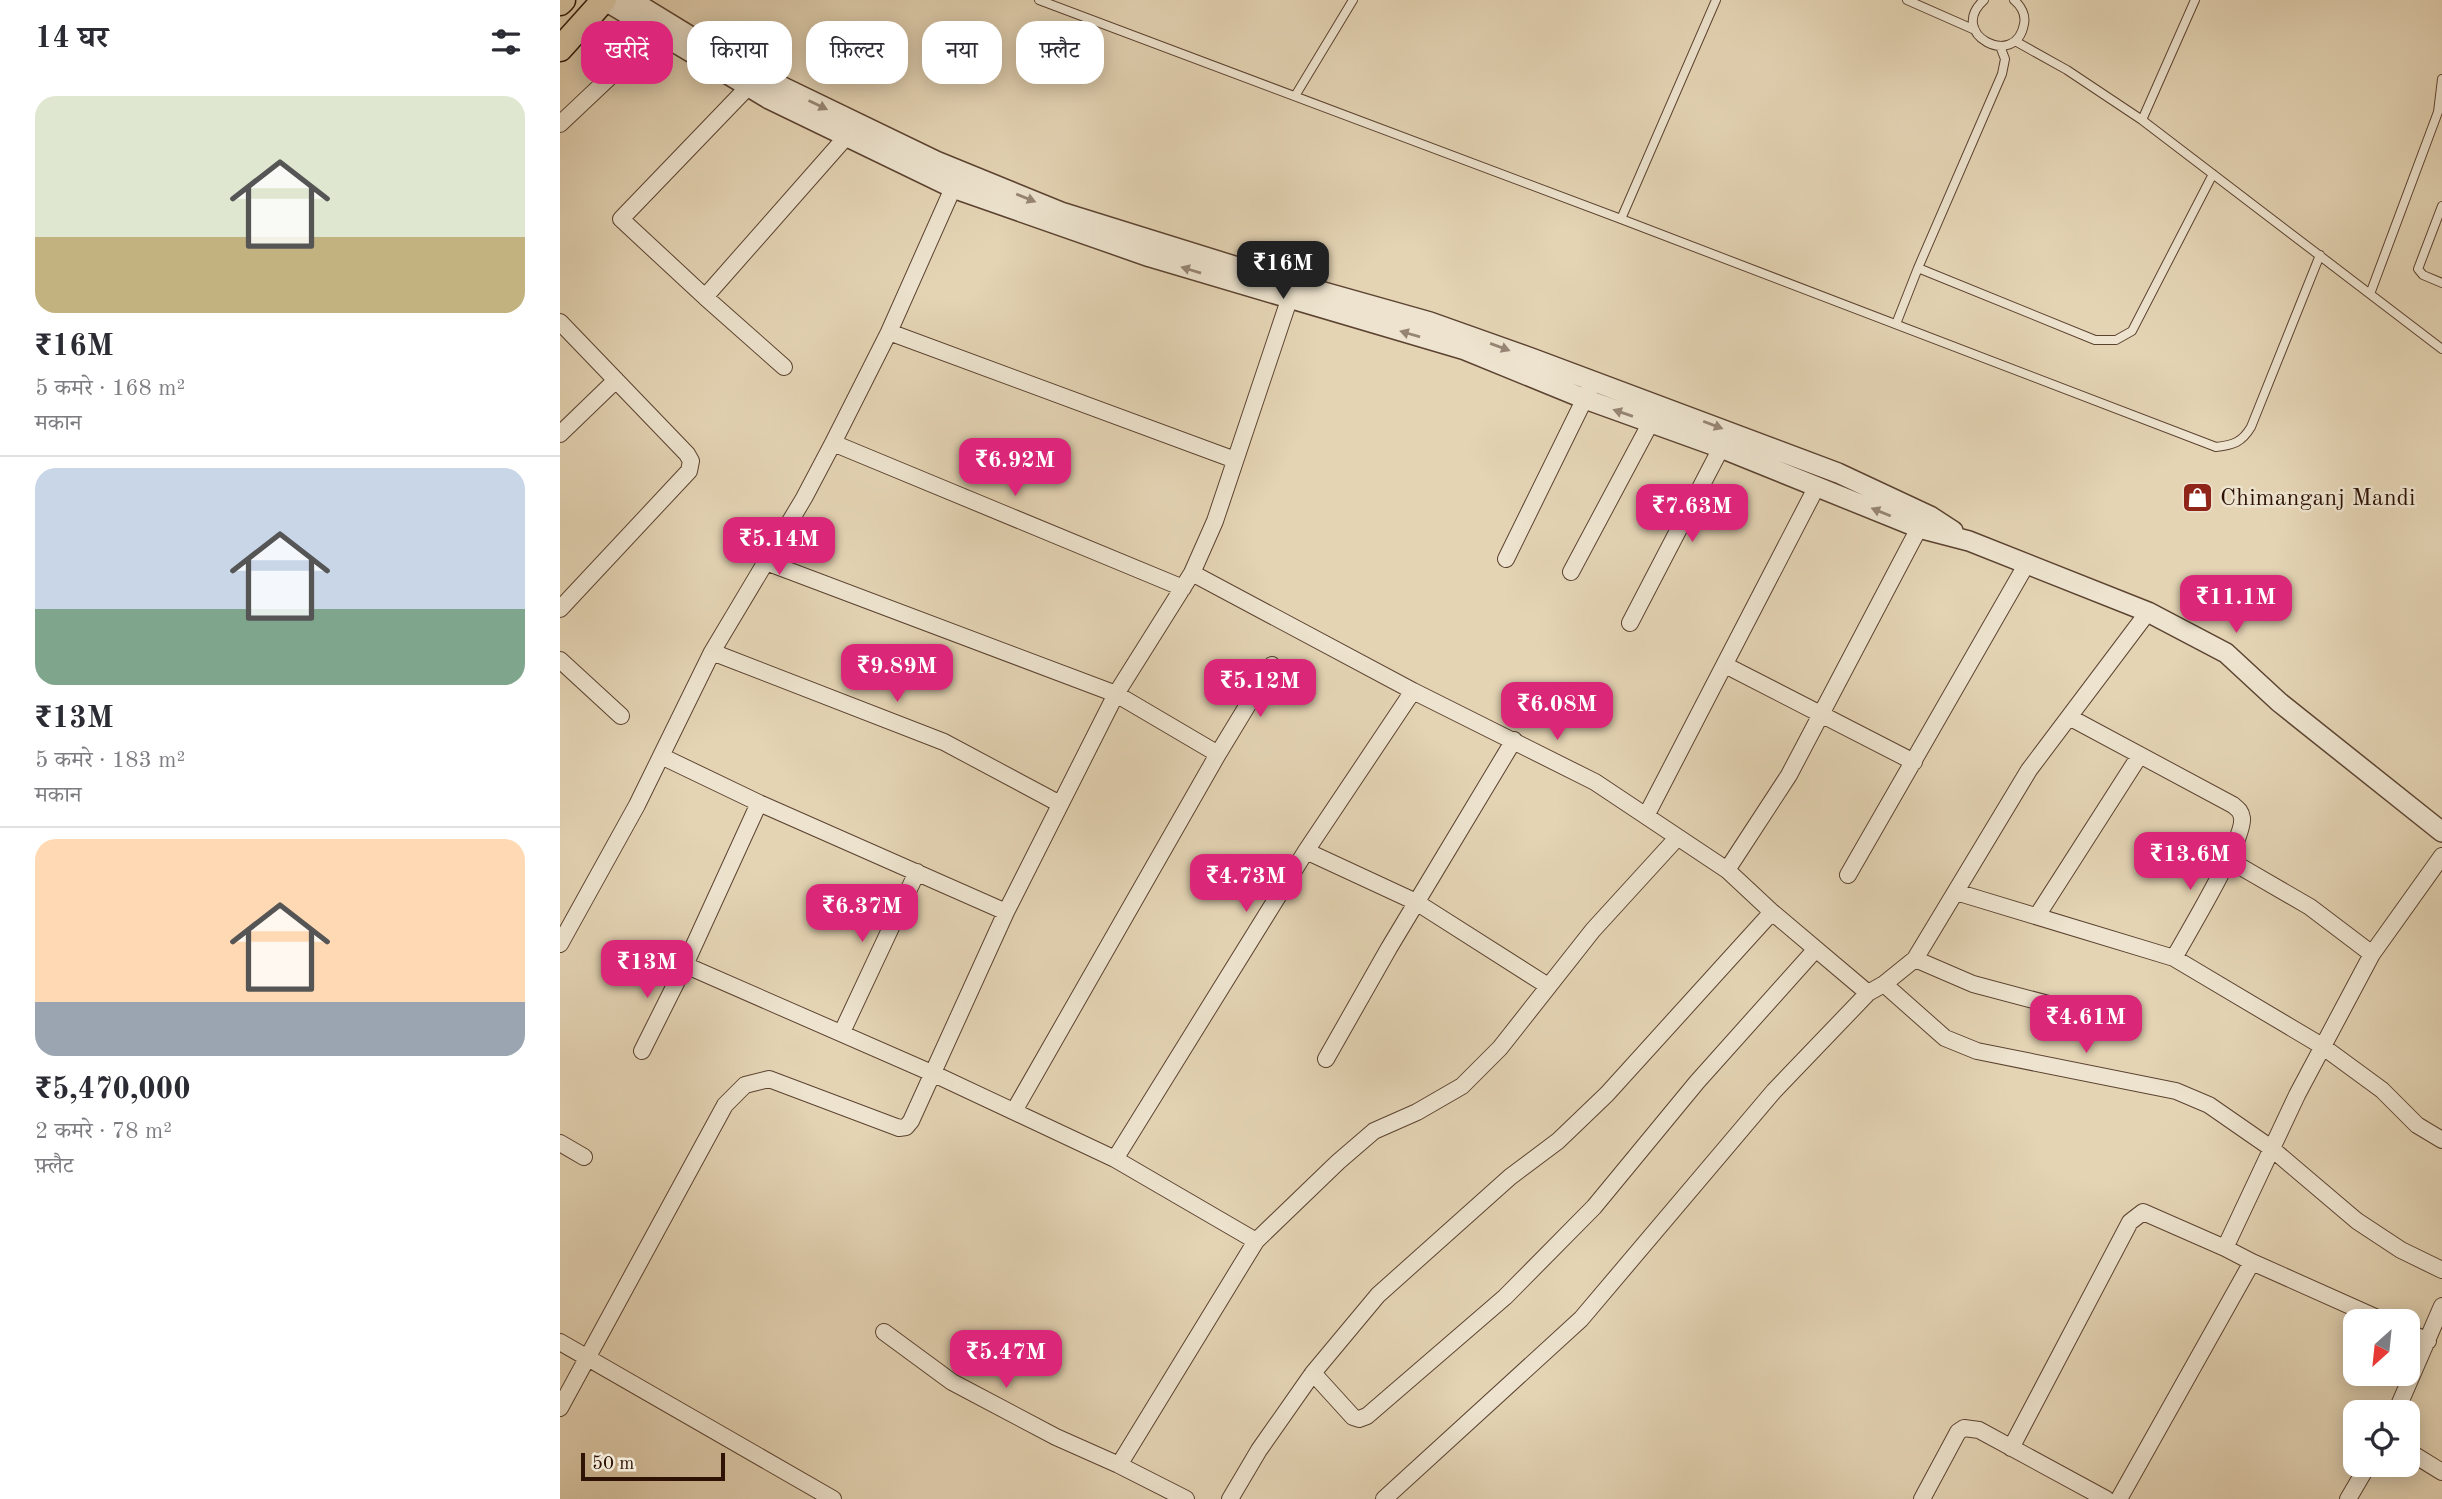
<!DOCTYPE html>
<html lang="hi">
<meta charset="utf-8">
<style>
:root{--surface:#fff;--page:#f2f2f3;--text:#2b2b33;--muted:#7c7c81;--line:#e1e1e2;--accent:#db2777}
body{margin:0;font-family:"Old Standard TT","Noto Serif Devanagari",serif;background:var(--page);color:var(--text);height:100vh;display:flex;flex-direction:column;font-size:26px;white-space:nowrap}
*{box-sizing:border-box;margin:0}
p{font-size:23px;color:var(--muted)}
.icon{flex:none;width:38px;height:38px;fill:none;stroke:currentColor;stroke-width:2;stroke-linecap:round;stroke-linejoin:round}
.map{position:relative;flex:1;overflow:hidden}
.side{display:flex;flex-direction:column;background:var(--surface);width:560px}
.side>*{flex:none}
.hud{position:absolute;left:21px;top:21px;width:665px;height:63px;display:flex;gap:14px}
.needle{width:46px;rotate:207deg}
.fabs{position:absolute;left:1783px;top:1309px;display:grid;gap:14px}
.fabs a{display:grid;place-items:center;width:77px;height:77px;border-radius:14px;background:var(--surface);box-shadow:0 4px 18px #0003;font-size:35px}
.scale{position:absolute;left:21px;bottom:18px;width:144px;box-sizing:border-box;padding-left:7px;border:4px solid #2e1305;border-top:0;font-size:19px;line-height:24px;white-space:nowrap;color:#2e1305;-webkit-text-stroke:5px #ede3ce;paint-order:stroke}
.price{position:absolute;translate:-50% -60px;padding:0 16px;border-radius:14px;background:var(--accent);color:#fff;font-size:23px;line-height:46px;filter:drop-shadow(0 2px 4px #0008)}
.price::after{content:'';position:absolute;left:50%;top:42px;width:21px;height:16px;margin-left:-10px;background:inherit;clip-path:polygon(0 0,100% 0,50% 100%)}
.price.current{background:#222;color:#fff}
ul{padding:0;list-style:none}
li{display:grid;align-content:center;gap:14px;height:371px;padding:0 35px}
li+li{border-top:2px solid var(--line)}
li span{display:grid;place-items:center;height:217px;border-radius:21px;color:#555}
li>.icon{margin-inline-start:auto}
span .icon{width:126px;height:126px;fill:#fffc;stroke-width:1}
li b{font-size:30px}
h2{display:flex;justify-content:space-between;align-items:center;height:84px;padding:0 35px;font-size:30px}
.chip{padding:0 24px;border-radius:21px;background:var(--surface);box-shadow:0 4px 18px #0003;font-size:24px;line-height:63px}
.chip.current{background:var(--accent);color:#fff}
main{display:flex;flex:1;min-height:0}
.map>svg:first-child{display:block}
</style>
<main>
<section class="side">
<h2>14 घर<svg class="icon" aria-label="filters" viewBox="0 0 24 24"><path d="M4 7h16M4 17h16"/><circle cx="9" cy="7" r="2"/><circle cx="15" cy="17" r="2"/></svg></h2>
<ul>
<li><span style="background:linear-gradient(#dfe7d0 65%,#c2b280 0)"><svg class="icon" aria-label="home" viewBox="0 0 24 24"><path d="M3 11l9-7 9 7M6 9v11h12V9"/></svg></span><div><b>₹16M</b><p>5 कमरे · 168 m²</p><p>मकान</p></div></li>
<li><span style="background:linear-gradient(#c9d6e8 65%,#7fa58c 0)"><svg class="icon" aria-label="home" viewBox="0 0 24 24"><path d="M3 11l9-7 9 7M6 9v11h12V9"/></svg></span><div><b>₹13M</b><p>5 कमरे · 183 m²</p><p>मकान</p></div></li>
<li><span style="background:linear-gradient(#ffd9b3 75%,#9aa5b1 0)"><svg class="icon" aria-label="home" viewBox="0 0 24 24"><path d="M3 11l9-7 9 7M6 9v11h12V9"/></svg></span><div><b>₹5,470,000</b><p>2 कमरे · 78 m²</p><p>फ़्लैट</p></div></li>
</ul>
</section>
<div class="map">
<svg width="1882" height="1499" viewBox="0 0 1882 1499">
<rect width="100%" height="100%" fill="#e4d4b4"/>
<filter id="stains"><feTurbulence type="fractalNoise" baseFrequency=".00286" numOctaves="4"/><feColorMatrix values="0 0 0 0 .2 0 0 0 0 .09 0 0 0 0 .02 0 0 0 .5 -.17"/></filter>
<radialGradient id="worn" r=".72"><stop offset=".6" stop-color="#630" stop-opacity="0"/><stop offset="1" stop-color="#630" stop-opacity=".3"/></radialGradient>
<g fill="none" stroke-linecap="round" stroke-linejoin="round">
<defs>
<path id="service" d="M479 0 1061 219 1656 447C1674 445 1682 442 1691 427L1760 255
M1347 0 1415 30
M1424 0C1386 34 1456 70 1464 24 1466 15 1461 6 1454 0
M1455 41 1507 70 1582 120 1882 349
M1440 46 1445 59 1442 74 1358 268 1535 340H1556L1572 331 1653 174
M735 96 793 0
M1582 120 1635 0
M1882 206 1858 269 1863 275 1882 283
M1061 219 1156 0
M1810 294 1878 112 1882 79
M1336 324 1358 268"/>
<path id="minor" d="M188 87 61 219 145 297 224 367
M0 124 106 24
M145 297 286 137
M0 322 127 454 131 461 129 471 0 609
M329 332 675 460
M0 434 56 380
M273 443 623 588
M946 559 1030 388
M206 562 556 694 658 754 454 1111
M1011 572 1091 422
M632 573 853 691 1035 782 1167 870 1212 912 1308 993
M1070 623 1161 448
M152 652 384 742 500 804
M0 660 61 716
M1165 665 1354 762
M658 754 712 665
M101 756 199 803 125 965 374 1074 555 1159 696 1241
M199 803 446 912
M1086 816 1257 486
M746 851 856 902 988 986
M1669 860 1750 907 1812 954
M1167 870 1229 775 1359 528
M1288 875 1466 565
M1396 892 1614 958C1627 934 1685 839 1682 818 1681 811 1678 809 1673 805L1509 717
M1477 916 1580 755
M0 944 77 805 152 652 244 498 273 443 329 332 393 188
M1614 958 1762 1046 1822 1090 1857 1125 1882 1140
M1355 959 1413 984 1556 1022
M1324 984 1385 1038 1417 1051 1616 1091 1649 1105 1711 1148 1797 1221 1841 1250 1882 1270
M282 1032 357 872
M82 1051 125 965
M766 1059 829 948 954 740
M0 1143 24 1157
M555 1159 746 851 853 691
M1692 1262 1824 1321
M324 1332 392 1382 496 1437 559 1465
M1848 1332 1868 1341
M0 1342 273 1499
M753 1373 793 1417 799 1419 807 1416 945 1297 1034 1207 1137 1082 1256 949
M0 1408 165 1105 185 1085 209 1079 339 1128 346 1127 351 1121 446 912 556 694 632 573 655 521 733 288
M1836 1412 1882 1306
M1451 1448 1570 1222 1583 1212 1665 1248
M1848 1451 1882 1472
M626 1499 559 1465 696 1241 778 1162 814 1131 857 1112 902 1086 940 1048 1033 930 1117 838
M670 1499 699 1450 753 1373 818 1295 950 1177 998 1141 1047 1094 1212 912
M824 1499 1021 1319 1214 1091 1308 993 1324 984 1355 959 1469 770 1588 612
M1362 1499 1398 1432 1404 1428 1419 1430 1546 1499
M1559 1499 1692 1262 1665 1248 1737 1095 1812 954 1882 856
M1788 1499 1808 1465"/>
<path id="tertiary" d="M44 0 209 99 393 188 590 257 905 350 1025 399 1161 448 1359 528 1409 541 1588 612 1666 653 1719 702 1882 832
M71 0 138 41
M163 58 376 161 501 212 700 274 870 322 974 359 1278 473 1370 516 1393 531"/>
<path id="primary" d="M0 3 3 0
M0 49 44 0"/>
</defs>
<use href="#service" stroke="#5c4331" stroke-width="10"/>
<use href="#minor" stroke="#5c4331" stroke-width="18"/>
<use href="#tertiary" stroke="#5c4331" stroke-width="22"/>
<use href="#primary" stroke="#2e1305" stroke-width="27"/>
<use href="#service" stroke="#ede3ce" stroke-width="8"/>
<use href="#minor" stroke="#ede3ce" stroke-width="16"/>
<use href="#tertiary" stroke="#ede3ce" stroke-width="19"/>
<use href="#primary" stroke="#e4d4b4" stroke-width="24"/>
</g>
<defs><path id="oneway-solid" d="M-6-.8H1V-3.2L6.5 0L1 3.2V.8H-6Z" transform="scale(1.75)"/></defs>
<g fill="#978574">
<use href="#oneway-solid" transform="translate(258 105) rotate(26)"/>
<use href="#oneway-solid" transform="translate(466 198) rotate(22)"/>
<use href="#oneway-solid" transform="translate(631 270) rotate(-163)"/>
<use href="#oneway-solid" transform="translate(850 334) rotate(-164)"/>
<use href="#oneway-solid" transform="translate(940 347) rotate(20)"/>
<use href="#oneway-solid" transform="translate(1063 413) rotate(-161)"/>
<use href="#oneway-solid" transform="translate(1153 425) rotate(21)"/>
<use href="#oneway-solid" transform="translate(1321 512) rotate(-158)"/>
</g>
<defs>
<symbol id="shop-square" viewBox="-11 -11 22 22"><rect x="-9" y="-9" width="18" height="18" rx="4" fill="#8f2418" stroke="#ede3ce"/><path d="M-5-2.5h2.3a2.7 3.5 0 0 1 5.4 0H5L5.5 6h-11ZM-1.5-2.5h3a1.5 2.3 0 0 0-3 0Z" fill="#fff"/></symbol>
</defs>
<g fill-rule="evenodd">
<use href="#shop-square" x="1620" y="480" width="35" height="35"/>
</g>
<g text-anchor="middle" stroke-width="5" stroke-linejoin="round" paint-order="stroke">
<g font-size="24" fill="#2e1305" stroke="#ede3ce" text-anchor="start">
<text x="1660" y="505">Chimanganj Mandi</text>
</g>
</g>
<rect width="100%" height="100%" filter="url(#stains)"/>
<rect width="100%" height="100%" fill="url(#worn)"/>
</svg>
<div class="fabs">
<a><svg class="needle" viewBox="-14 -14 28 28"><path d="M0-13l5 13h-10z" fill="#e53935"/><path d="M0 13l5-13h-10z" fill="#7c7c81"/></svg></a>
<a><svg class="icon" aria-label="locate" viewBox="0 0 24 24"><circle cx="12" cy="12" r="6"/><path d="M12 2v4M12 18v4M2 12h4M18 12h4"/></svg></a>
</div>
<div class="scale">50 m</div>
<b class="price current" style="left:723px;top:301px">₹16M</b>
<b class="price" style="left:455px;top:498px">₹6.92M</b>
<b class="price" style="left:1132px;top:544px">₹7.63M</b>
<b class="price" style="left:219px;top:577px">₹5.14M</b>
<b class="price" style="left:1676px;top:635px">₹11.1M</b>
<b class="price" style="left:337px;top:704px">₹9.89M</b>
<b class="price" style="left:700px;top:719px">₹5.12M</b>
<b class="price" style="left:997px;top:742px">₹6.08M</b>
<b class="price" style="left:1630px;top:892px">₹13.6M</b>
<b class="price" style="left:686px;top:914px">₹4.73M</b>
<b class="price" style="left:302px;top:944px">₹6.37M</b>
<b class="price" style="left:87px;top:1000px">₹13M</b>
<b class="price" style="left:1526px;top:1055px">₹4.61M</b>
<b class="price" style="left:446px;top:1390px">₹5.47M</b>
<div class="hud">
<a class="chip current">खरीदें</a>
<a class="chip">किराया</a>
<a class="chip">फ़िल्टर</a>
<a class="chip">नया</a>
<a class="chip">फ़्लैट</a>
</div>
</div>
</main>
